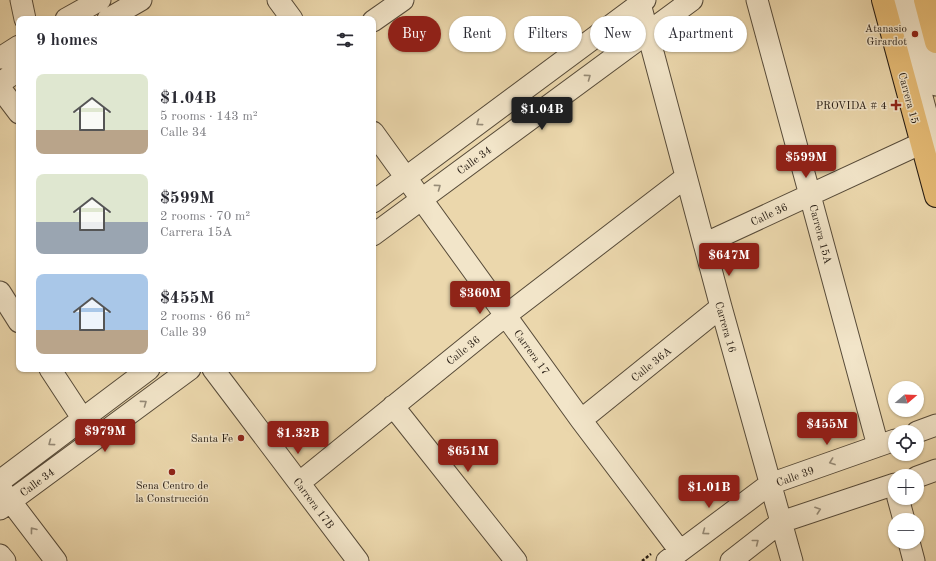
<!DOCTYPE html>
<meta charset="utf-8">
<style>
:root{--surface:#fff;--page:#f7f7f7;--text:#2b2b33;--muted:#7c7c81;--accent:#8f2418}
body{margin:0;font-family:"Old Standard TT",serif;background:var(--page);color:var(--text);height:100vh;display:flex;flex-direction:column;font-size:15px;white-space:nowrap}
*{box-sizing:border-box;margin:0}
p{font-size:13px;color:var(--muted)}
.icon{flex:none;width:22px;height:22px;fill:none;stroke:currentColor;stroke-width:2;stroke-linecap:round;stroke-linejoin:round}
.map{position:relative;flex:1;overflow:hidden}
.sheet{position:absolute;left:16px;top:16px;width:360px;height:356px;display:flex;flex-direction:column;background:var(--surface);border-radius:8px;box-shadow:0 1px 3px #0004}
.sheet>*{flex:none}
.banner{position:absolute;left:388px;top:16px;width:380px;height:36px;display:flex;gap:8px}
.needle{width:26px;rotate:71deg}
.fabs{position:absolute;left:888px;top:381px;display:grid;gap:8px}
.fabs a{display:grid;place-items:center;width:36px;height:36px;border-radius:50%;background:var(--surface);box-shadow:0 1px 3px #0004;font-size:20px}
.price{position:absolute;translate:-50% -34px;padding:0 9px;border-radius:4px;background:var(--accent);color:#fff;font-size:13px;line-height:26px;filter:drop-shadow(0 1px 2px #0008)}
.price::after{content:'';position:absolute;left:50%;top:24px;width:12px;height:9px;margin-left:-6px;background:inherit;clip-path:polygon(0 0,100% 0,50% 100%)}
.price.on{background:#222;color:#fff}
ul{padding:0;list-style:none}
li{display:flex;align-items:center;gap:12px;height:100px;padding:0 20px}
li span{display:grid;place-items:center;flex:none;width:112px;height:80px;border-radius:8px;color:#555}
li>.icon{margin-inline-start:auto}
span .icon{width:48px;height:48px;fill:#fffc;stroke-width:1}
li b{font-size:17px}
h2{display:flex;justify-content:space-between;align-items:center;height:48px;padding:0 20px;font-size:17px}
.pill{padding:0 14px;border-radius:18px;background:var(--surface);box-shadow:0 1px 3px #0004;font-size:14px;line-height:36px}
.pill.on{background:var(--accent);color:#fff}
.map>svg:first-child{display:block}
</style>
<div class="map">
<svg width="936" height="561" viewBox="0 0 936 561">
<rect width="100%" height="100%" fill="#ebd7ac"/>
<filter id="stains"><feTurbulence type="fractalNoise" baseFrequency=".005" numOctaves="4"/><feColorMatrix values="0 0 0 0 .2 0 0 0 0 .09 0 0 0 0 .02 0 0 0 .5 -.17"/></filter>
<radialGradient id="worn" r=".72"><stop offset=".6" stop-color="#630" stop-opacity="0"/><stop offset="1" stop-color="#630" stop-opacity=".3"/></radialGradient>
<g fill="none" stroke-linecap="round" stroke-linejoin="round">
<defs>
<path id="minor" d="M21 0 25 19
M278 0 292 19
M639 0 721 307 792 561
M757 0 878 446
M896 0 936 149
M914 0 936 85
M66 19 100 0
M108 19 141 0
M373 21 403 0
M0 58 19 46
M0 83 19 70
M0 88 19 113
M373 132 581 420 680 551
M373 202 645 0
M373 235 692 0
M704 244 922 143
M0 292 19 322
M50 369 90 430
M213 369 358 561
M393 406 516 561
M581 420 721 307
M917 432 936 425
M917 477 936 470
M0 481 149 369
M299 483 505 316 686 177
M2 490 56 561
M898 498 904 520
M0 509 190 369
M909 542 914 561
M0 555 5 561
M667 561 770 484 895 440
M731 561 781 522 895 484"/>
<path id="major" d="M883 0 936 196
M925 0 936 42"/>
</defs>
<use href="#minor" stroke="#574b39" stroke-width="23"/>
<use href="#major" stroke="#261c13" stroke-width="24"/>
<path stroke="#261c13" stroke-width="2.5" stroke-dasharray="3 2" stroke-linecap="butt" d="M642 561 651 554"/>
<use href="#minor" stroke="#f2e5c9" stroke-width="21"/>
<use href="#major" stroke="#e6bc76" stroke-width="22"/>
</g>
<defs><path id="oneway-chevron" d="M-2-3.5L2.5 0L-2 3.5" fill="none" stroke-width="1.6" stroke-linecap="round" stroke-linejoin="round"/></defs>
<g stroke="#968b77">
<use href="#oneway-chevron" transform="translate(588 77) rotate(-36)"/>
<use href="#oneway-chevron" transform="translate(479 123) rotate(143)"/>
<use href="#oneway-chevron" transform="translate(438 187) rotate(-36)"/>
<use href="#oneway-chevron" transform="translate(144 403) rotate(-36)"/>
<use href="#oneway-chevron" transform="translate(51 443) rotate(143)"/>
<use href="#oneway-chevron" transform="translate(832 462) rotate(160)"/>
<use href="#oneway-chevron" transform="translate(818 510) rotate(-19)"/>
<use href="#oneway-chevron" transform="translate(33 530) rotate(-128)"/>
<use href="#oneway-chevron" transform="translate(705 532) rotate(144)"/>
<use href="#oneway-chevron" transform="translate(756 542) rotate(-38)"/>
</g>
<g fill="#8f2418" stroke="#f2e5c9" stroke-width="1.5">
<circle cx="915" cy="34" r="4"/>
<path d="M894 99h4v4h4v4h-4v4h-4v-4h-4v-4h4z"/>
<circle cx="241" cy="438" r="4"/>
<circle cx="172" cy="472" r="4"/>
</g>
<g text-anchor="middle" stroke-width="3" stroke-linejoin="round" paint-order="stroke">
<g font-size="11" fill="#261c13" stroke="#f2e5c9" text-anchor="end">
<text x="907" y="32">Atanasio<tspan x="907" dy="13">Girardot</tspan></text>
<text x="887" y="109">PROVIDA # 4</text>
<text x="233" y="442">Santa Fe</text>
<text x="172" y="489" text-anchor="middle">Sena Centro de<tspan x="172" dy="13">la Construcción</tspan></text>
</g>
<g font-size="11" fill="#261c13" stroke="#f2e5c9">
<text transform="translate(909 98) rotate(75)" y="4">Carrera 15</text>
<text transform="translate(474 160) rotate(-36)" y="4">Calle 34</text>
<text transform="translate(769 214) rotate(-25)" y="4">Calle 36</text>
<text transform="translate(821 234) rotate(75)" y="4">Carrera 15A</text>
<text transform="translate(726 327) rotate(74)" y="4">Carrera 16</text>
<text transform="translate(463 350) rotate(-39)" y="4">Calle 36</text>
<text transform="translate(532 352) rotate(54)" y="4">Carrera 17</text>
<text transform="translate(651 364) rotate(-39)" y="4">Calle 36A</text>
<text transform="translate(795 476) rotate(-20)" y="4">Calle 39</text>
<text transform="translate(37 482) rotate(-36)" y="4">Calle 34</text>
<text transform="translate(314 503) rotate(53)" y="4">Carrera 17B</text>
</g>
</g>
<rect width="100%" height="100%" filter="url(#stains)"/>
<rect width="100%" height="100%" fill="url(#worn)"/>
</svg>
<div class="fabs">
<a><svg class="needle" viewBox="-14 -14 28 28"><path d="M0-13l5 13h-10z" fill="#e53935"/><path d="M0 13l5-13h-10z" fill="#7c7c81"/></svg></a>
<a><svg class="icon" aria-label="locate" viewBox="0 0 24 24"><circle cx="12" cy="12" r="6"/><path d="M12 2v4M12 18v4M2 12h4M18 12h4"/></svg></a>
<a>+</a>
<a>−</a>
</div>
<b class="price on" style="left:542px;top:131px">$1.04B</b>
<b class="price" style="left:806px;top:179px">$599M</b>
<b class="price" style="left:729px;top:277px">$647M</b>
<b class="price" style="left:480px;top:315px">$360M</b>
<b class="price" style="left:827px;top:446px">$455M</b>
<b class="price" style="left:105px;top:453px">$979M</b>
<b class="price" style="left:298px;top:455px">$1.32B</b>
<b class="price" style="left:468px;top:473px">$651M</b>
<b class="price" style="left:709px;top:509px">$1.01B</b>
<div class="banner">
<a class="pill on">Buy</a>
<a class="pill">Rent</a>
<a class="pill">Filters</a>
<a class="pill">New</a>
<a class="pill">Apartment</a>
</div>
<section class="sheet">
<h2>9 homes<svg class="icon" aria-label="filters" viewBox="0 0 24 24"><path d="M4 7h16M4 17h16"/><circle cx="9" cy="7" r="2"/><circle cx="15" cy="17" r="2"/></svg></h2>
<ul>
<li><span style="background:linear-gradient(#dfe7d0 70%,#b9a48a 0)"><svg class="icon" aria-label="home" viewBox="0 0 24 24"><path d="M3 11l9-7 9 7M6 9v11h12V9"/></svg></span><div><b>$1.04B</b><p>5 rooms · 143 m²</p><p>Calle 34</p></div></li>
<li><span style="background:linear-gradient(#dfe7d0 60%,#9aa5b1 0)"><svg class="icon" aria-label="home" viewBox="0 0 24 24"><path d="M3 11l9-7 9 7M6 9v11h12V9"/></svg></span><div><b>$599M</b><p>2 rooms · 70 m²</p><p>Carrera 15A</p></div></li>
<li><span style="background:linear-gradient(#a9c7e8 70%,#b9a48a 0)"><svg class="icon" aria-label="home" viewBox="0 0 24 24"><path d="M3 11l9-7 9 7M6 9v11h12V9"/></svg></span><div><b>$455M</b><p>2 rooms · 66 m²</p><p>Calle 39</p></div></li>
</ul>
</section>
</div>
